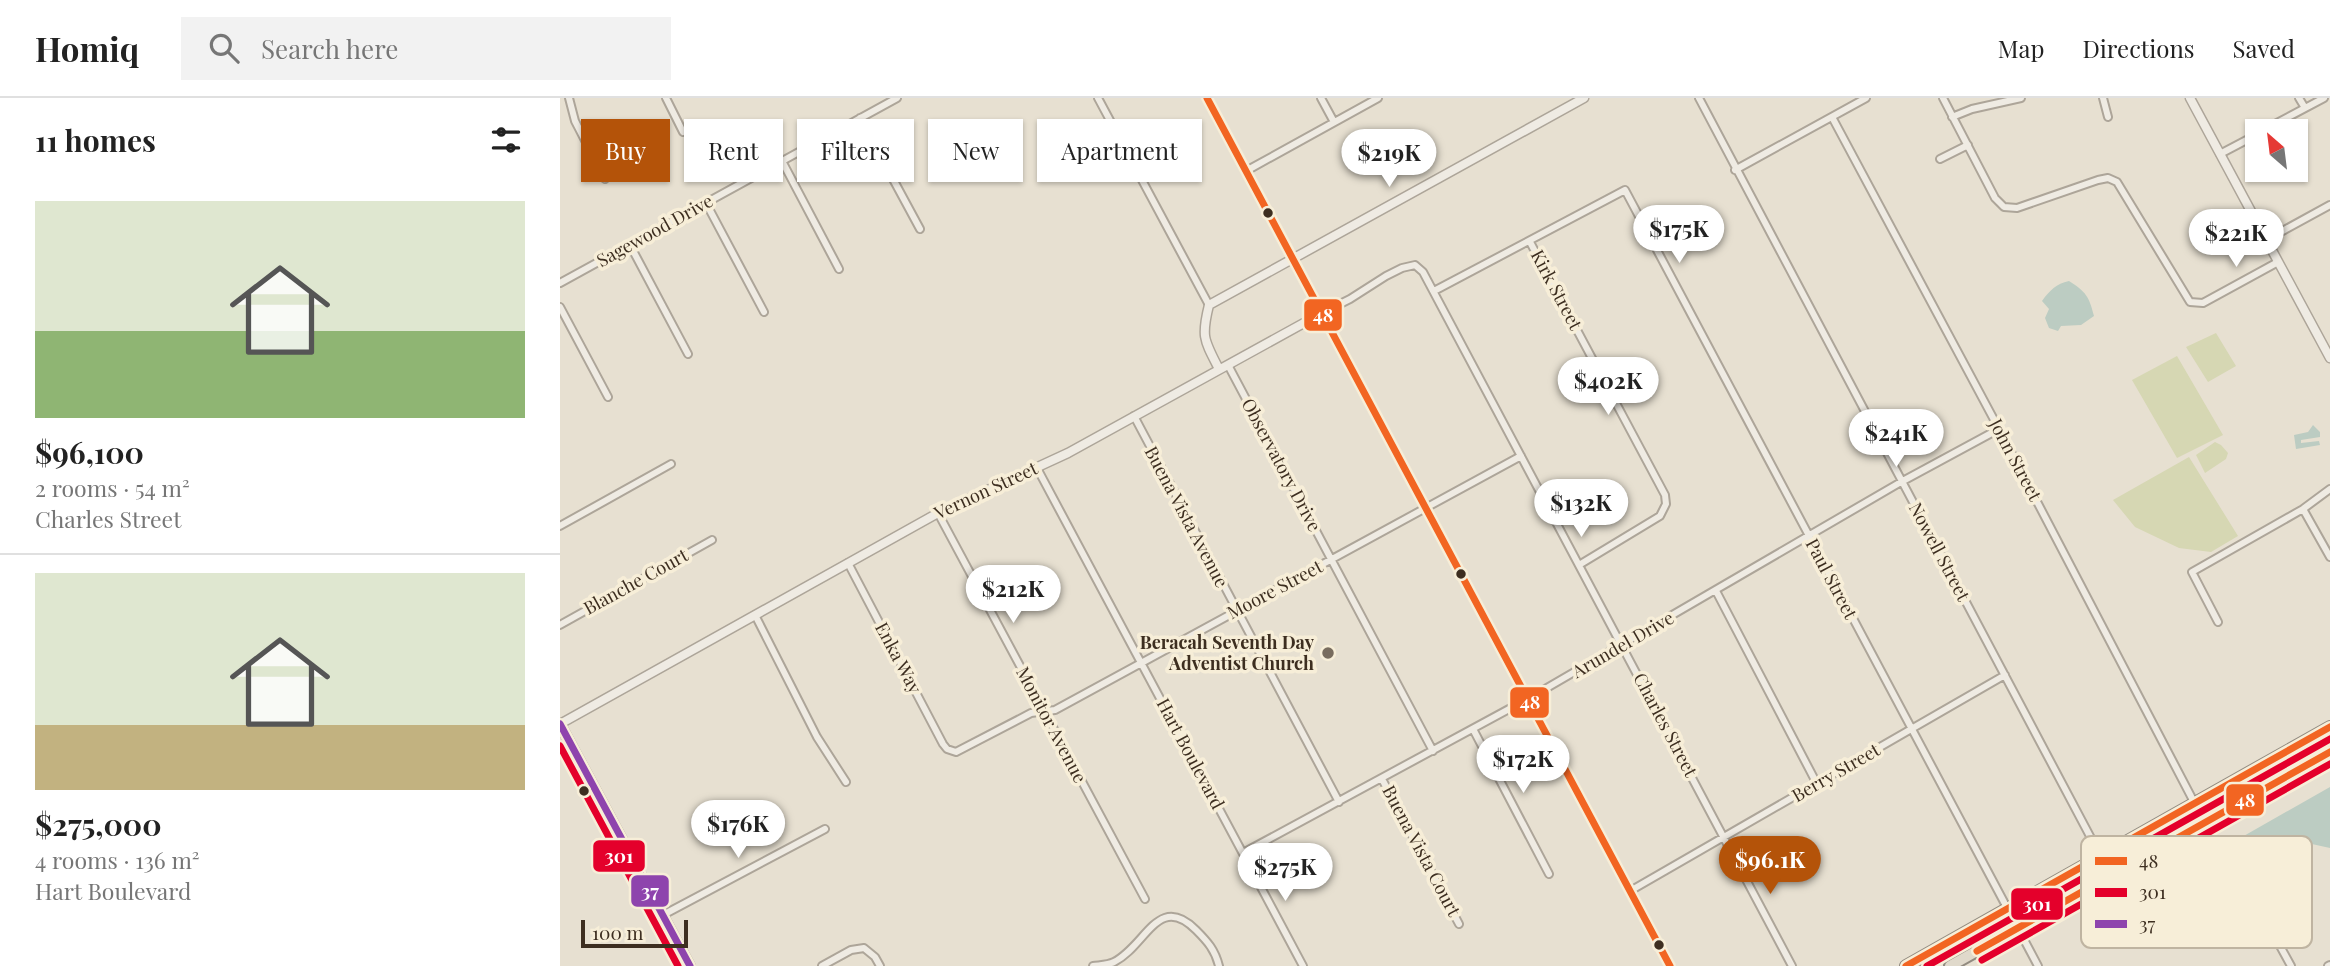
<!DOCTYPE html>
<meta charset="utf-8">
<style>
:root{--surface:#fff;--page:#f2f2f2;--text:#222;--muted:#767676;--line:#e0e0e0;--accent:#b45309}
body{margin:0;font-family:"Playfair Display",serif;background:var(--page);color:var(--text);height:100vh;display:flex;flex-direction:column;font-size:26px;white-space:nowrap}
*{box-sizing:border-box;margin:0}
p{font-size:23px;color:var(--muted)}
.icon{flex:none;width:38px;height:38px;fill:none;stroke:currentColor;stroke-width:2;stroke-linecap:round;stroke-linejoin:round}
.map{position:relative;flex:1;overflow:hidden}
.details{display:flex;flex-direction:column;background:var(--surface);width:560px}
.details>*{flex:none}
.top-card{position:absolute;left:21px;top:21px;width:665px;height:63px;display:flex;gap:14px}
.needle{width:46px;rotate:332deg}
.fabs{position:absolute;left:1685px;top:21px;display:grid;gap:14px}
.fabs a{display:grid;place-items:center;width:63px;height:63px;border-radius:0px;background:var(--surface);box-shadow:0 2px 5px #0004;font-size:35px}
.scale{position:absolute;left:21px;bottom:18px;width:107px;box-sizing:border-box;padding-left:7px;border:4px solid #3d2e20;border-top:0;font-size:19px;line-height:24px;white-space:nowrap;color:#3d2e20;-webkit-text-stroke:5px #f7eed8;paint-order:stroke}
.price{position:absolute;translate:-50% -60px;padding:0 16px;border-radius:24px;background:#fff;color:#222;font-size:23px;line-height:46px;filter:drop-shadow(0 2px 4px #0008)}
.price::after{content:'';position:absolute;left:50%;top:42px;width:21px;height:16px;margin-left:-10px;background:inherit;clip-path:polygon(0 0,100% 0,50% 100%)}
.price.selected{background:var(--accent);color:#fff}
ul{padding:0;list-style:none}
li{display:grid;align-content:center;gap:14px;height:371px;padding:0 35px}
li+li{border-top:2px solid var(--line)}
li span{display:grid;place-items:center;height:217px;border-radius:0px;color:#555}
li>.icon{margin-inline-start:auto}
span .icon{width:126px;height:126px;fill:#fffc;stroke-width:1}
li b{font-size:30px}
h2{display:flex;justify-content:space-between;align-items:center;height:84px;padding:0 35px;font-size:30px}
.tag{padding:0 24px;border-radius:0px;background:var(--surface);box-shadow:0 2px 5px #0004;font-size:24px;line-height:63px}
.tag.selected{background:var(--accent);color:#fff}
header{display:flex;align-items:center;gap:42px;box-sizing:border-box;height:98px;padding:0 35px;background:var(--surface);border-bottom:2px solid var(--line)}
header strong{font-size:33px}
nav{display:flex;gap:38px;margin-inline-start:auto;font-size:24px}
.search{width:490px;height:63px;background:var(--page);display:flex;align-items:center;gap:18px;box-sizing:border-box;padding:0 24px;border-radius:0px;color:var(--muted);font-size:26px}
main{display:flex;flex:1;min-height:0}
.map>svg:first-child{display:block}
</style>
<header>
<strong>Homiq</strong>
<div class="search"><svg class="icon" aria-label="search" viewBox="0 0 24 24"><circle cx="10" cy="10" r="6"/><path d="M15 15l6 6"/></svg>Search here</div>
<nav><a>Map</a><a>Directions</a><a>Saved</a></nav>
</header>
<main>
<section class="details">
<h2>11 homes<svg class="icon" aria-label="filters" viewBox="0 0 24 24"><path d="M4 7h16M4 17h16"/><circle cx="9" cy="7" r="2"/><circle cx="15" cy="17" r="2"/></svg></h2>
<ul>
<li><span style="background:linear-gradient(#dfe7d0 60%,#8fb573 0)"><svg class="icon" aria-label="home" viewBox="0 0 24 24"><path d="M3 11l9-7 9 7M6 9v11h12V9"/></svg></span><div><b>$96,100</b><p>2 rooms · 54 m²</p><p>Charles Street</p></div></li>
<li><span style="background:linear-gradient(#dfe7d0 70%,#c2b280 0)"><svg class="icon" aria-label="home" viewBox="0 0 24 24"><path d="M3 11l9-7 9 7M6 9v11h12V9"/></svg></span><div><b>$275,000</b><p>4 rooms · 136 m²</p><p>Hart Boulevard</p></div></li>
</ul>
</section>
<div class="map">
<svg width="1770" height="868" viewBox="0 0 1770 868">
<rect width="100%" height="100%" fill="#e7e0d1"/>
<path fill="#d6d7b3" d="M1656 235 1676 268 1648 284 1626 249Z
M1617 258 1663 337 1617 360 1572 282Z
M1655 344 1661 347 1668 355 1666 361 1645 375 1636 357Z
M1629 359 1678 438 1651 454 1619 450 1575 429 1553 402Z"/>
<path fill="#bcccc2" d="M1509 183C1526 194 1529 198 1534 218L1521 227 1501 228 1498 233 1489 230 1485 220 1489 211 1482 203C1490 192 1496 186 1509 183Z
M1753 327 1760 334V339L1741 342V345L1759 343 1760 347 1736 351 1734 337 1748 334Z
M1770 689V750L1729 741 1705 746 1685 743 1682 739Z"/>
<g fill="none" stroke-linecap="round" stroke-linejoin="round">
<defs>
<path id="minor" d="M9 0 15 23 45 81
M106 0 123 34
M538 0 649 207
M761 0 774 24
M1139 0 1541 759
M1383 0 1435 100 1444 109 1457 110 1538 82 1548 80 1557 84 1630 204 1643 205 1718 164
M1543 0 1548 19
M1739 0 1745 10
M1272 19 1439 331 1635 706
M1392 19 1412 11 1461 0
M300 20 360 131
M1702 33 1764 0
M1660 56 1698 36
M1380 61 1408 47
M222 63 279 171
M1175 72 1306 0
M686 73 818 0
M146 105 204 214
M1706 142 1770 107
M970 144 1105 397 1106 406 1100 418 1019 467
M70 147 128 256
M0 185 337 0
M874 193 1065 92 1478 868
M0 209 48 299
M762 215 790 201 826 178 842 170 855 167 863 174 1232 868
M668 267 873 653
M574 318 779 704
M477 370 743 868
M1743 411 1770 459
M378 415 585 801
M0 428 111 366
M288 465 383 646 387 651 396 654 471 615 495 612 961 358
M1156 493 1257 686
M195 517 257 639 286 684
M1658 524 1632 474 1743 411 1770 391
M0 527 152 442
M913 631 989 776
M822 681 899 826
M683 755 973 598 1341 384 1439 331
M1678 771 1731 868
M1070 793 1445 577
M103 817 265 731
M262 868 291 852 304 850 315 859 320 868
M533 868C540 867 548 867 554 864 586 848 598 794 636 832 648 844 655 852 659 868
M1768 868 1770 867"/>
<path id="tertiary" d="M647 0 1110 868
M1630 0 1770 260
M659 271C644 242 641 239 649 207L1024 0
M0 626 378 415 508 355 762 215"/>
<path id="secondary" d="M0 626 130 868"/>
<path id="trunk" d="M1646 724 1650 710 1673 689
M1605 742C1618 731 1633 722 1635 706
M1346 868 1770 629
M1390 868 1770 654"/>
</defs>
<use href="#minor" stroke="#ada599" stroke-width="10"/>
<use href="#tertiary" stroke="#ada599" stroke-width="11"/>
<use href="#secondary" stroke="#9c958a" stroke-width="12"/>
<use href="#trunk" stroke="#928b80" stroke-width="14"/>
<use href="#minor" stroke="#efebe3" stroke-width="6"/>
<use href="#tertiary" stroke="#efebe3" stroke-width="8"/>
<use href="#secondary" stroke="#efebe3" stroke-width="9"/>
<use href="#trunk" stroke="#e0d9cb" stroke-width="10"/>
<defs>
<path id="bus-1" d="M647 0 1110 868
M1417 853 1770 654
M1346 868 1770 629"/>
<path id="bus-2" d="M0 648 118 868
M1422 862 1770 666
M1367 868 1770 641"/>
<path id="bus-3" d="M0 626 130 868"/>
</defs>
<use href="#bus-1" stroke="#f7eed8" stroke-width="12"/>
<use href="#bus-2" stroke="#f7eed8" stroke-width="12"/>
<use href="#bus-3" stroke="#f7eed8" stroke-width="12"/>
<use href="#bus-1" stroke="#f26522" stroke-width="7"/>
<use href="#bus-2" stroke="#e4002b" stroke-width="7"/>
<use href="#bus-3" stroke="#8e44ad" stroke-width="7"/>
</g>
<g fill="#3d2e20" stroke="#f7eed8" stroke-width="2.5">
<circle cx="708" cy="115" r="6"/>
<circle cx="901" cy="476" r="6"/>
<circle cx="24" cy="693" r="6"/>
<circle cx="1099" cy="847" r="6"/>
</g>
<circle fill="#786c5e" stroke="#f7eed8" stroke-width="2.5" cx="768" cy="555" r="7"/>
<g text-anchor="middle" stroke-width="7" stroke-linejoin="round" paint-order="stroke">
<g font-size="18" fill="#3d2e20" stroke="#f7eed8">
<text transform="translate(95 133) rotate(-29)" y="6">Sagewood Drive</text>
<text transform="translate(996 192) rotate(62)" y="6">Kirk Street</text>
<text transform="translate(1455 362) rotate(62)" y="6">John Street</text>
<text transform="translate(721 367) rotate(62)" y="6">Observatory Drive</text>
<text transform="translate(426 393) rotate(-25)" y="6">Vernon Street</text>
<text transform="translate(626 419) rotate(62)" y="6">Buena Vista Avenue</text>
<text transform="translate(1379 454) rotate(62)" y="6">Nowell Street</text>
<text transform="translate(1271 481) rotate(62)" y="6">Paul Street</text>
<text transform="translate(76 484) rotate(-29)" y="6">Blanche Court</text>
<text transform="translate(715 492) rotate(-28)" y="6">Moore Street</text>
<text transform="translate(1063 547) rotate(-30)" y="6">Arundel Drive</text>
<text transform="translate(338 560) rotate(62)" y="6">Enka Way</text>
<text transform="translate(491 627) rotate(62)" y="6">Monitor Avenue</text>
<text transform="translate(1105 627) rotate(62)" y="6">Charles Street</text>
<text transform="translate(630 656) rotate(62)" y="6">Hart Boulevard</text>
<text transform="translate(1276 675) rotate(-30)" y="6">Berry Street</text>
<text transform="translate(861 753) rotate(62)" y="6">Buena Vista Court</text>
</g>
<g font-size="18" font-weight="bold" fill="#3d2e20" stroke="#f7eed8" text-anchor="end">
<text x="754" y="551">Beracah Seventh Day<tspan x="754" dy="21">Adventist Church</tspan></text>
</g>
</g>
<rect x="1521" y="738" width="231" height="112" rx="10" fill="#f7eed8" stroke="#bfb4a1" stroke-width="2"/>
<rect x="1535" y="759" width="32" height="8" fill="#f26522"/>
<rect x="1535" y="790" width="32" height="9" fill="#e4002b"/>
<rect x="1535" y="822" width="32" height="8" fill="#8e44ad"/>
<g font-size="19" fill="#3d2e20">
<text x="1579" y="770">48</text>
<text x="1579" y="801">301</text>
<text x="1579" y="833">37</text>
</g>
<g stroke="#f7eed8" stroke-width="2.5">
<rect x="743" y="200" width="40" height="34" rx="7" fill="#f26522"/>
<rect x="949" y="588" width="41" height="33" rx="7" fill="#f26522"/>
<rect x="1665" y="685" width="40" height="34" rx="7" fill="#f26522"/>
<rect x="32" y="741" width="54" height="34" rx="7" fill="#e4002b"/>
<rect x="70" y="776" width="40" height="34" rx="7" fill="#8e44ad"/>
<rect x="1450" y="789" width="54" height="34" rx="7" fill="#e4002b"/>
</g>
<g font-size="19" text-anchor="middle" font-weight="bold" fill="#fff">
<text x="763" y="224">48</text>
<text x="970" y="611">48</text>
<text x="1685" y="709">48</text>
<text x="59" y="765">301</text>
<text x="90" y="800">37</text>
<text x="1477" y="813">301</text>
</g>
</svg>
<div class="fabs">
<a><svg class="needle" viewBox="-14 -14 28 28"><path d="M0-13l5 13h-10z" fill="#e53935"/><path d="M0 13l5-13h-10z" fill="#767676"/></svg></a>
</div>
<div class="scale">100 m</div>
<b class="price" style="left:829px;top:91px">$219K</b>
<b class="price" style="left:1119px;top:167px">$175K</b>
<b class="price" style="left:1676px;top:171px">$221K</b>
<b class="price" style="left:1048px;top:319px">$402K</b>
<b class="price" style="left:1336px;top:371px">$241K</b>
<b class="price" style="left:1021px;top:441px">$132K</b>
<b class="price" style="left:453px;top:527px">$212K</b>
<b class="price" style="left:963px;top:697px">$172K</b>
<b class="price" style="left:178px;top:762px">$176K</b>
<b class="price selected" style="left:1210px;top:798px">$96.1K</b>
<b class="price" style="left:725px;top:805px">$275K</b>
<div class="top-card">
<a class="tag selected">Buy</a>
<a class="tag">Rent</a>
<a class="tag">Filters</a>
<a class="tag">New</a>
<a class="tag">Apartment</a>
</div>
</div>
</main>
